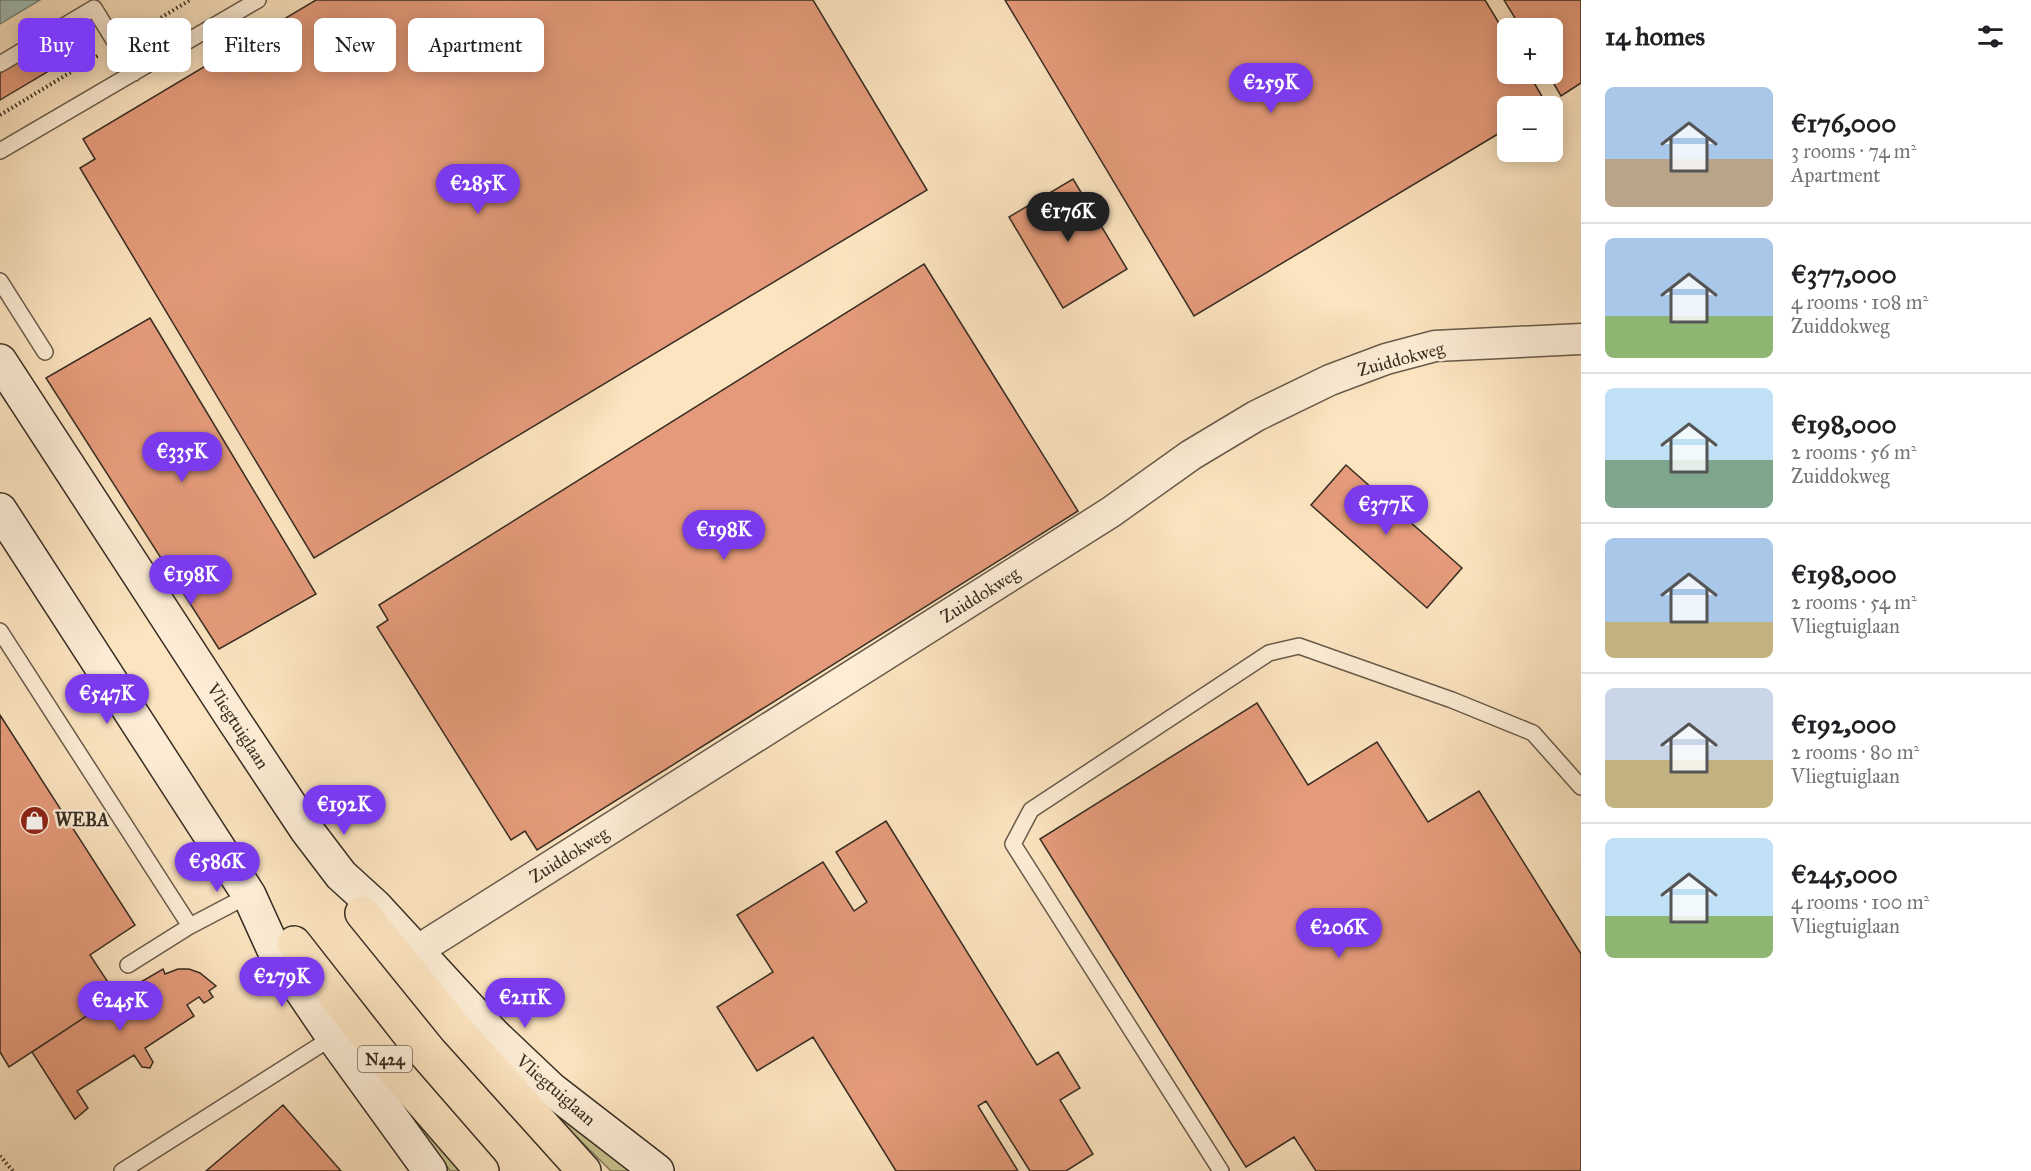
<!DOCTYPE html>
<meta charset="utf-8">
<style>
:root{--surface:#fff;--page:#f6f6f6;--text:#202124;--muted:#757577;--line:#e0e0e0;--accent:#7c3aed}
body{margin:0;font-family:"IM FELL Great Primer",serif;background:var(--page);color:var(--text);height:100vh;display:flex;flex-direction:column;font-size:22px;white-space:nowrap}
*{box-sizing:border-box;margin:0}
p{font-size:20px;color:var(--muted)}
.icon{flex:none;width:33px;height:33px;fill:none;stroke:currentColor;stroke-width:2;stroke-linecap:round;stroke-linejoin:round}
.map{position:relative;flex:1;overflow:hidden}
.panel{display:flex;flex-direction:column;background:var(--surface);width:450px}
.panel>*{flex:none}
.hud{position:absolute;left:18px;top:18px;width:570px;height:54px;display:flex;gap:12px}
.controls{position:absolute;left:1497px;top:18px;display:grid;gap:12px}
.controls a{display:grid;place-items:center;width:66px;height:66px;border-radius:9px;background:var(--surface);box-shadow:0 3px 15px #0003;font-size:30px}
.price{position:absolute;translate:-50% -51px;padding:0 14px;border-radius:21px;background:var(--accent);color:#fff;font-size:20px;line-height:39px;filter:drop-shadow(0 2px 3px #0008)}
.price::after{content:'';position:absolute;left:50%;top:36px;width:18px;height:14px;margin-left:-9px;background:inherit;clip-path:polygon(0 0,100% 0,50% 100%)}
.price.active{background:#222;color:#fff}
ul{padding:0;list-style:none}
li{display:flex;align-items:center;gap:18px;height:150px;padding:0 24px}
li+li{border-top:2px solid var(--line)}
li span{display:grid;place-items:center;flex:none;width:168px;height:120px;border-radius:9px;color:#555}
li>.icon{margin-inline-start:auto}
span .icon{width:72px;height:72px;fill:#fffc;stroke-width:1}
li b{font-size:26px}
h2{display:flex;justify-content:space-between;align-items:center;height:72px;padding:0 24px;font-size:26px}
.pill{padding:0 21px;border-radius:9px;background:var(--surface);box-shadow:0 3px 15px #0003;font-size:21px;line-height:54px}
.pill.active{background:var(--accent);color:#fff}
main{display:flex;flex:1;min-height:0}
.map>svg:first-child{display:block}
</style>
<main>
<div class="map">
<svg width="1581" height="1171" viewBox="0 0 1581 1171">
<rect width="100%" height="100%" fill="#fce4c0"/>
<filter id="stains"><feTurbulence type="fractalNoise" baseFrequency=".00333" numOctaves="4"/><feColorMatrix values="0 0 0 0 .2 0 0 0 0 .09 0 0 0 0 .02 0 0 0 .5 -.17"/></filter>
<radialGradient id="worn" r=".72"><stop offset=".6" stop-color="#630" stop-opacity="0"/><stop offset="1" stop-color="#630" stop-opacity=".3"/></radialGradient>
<path fill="#c7c28d" stroke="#7e7858" stroke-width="1.5" d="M365 1059 470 1171H450L448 1168Z
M504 1065 644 1171H611Z"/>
<path fill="#a0beb8" stroke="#76847c" stroke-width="1.5" d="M0 0H40L0 24Z"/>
<path fill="#e59b7b" stroke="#362d22" stroke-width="1.5" d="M316 0H813L927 190 314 558 80 168 95 159 83 139Z
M1005 0H1485L1508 38V74H1529L1547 105 1544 106H1508V128L1194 316Z
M1504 0H1581V83L1561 96 1548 74H1552V28H1521Z
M57 39 69 59 0 100V73Z
M1073 179 1127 269 1063 308 1009 217Z
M924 264 1078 511 537 850 525 831 511 840 377 627 388 620 379 605Z
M150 318 316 594 219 649 46 378Z
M1346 465 1462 568 1427 608 1311 505Z
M1257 703 1308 785 1377 742 1428 822 1479 791 1581 954V1171H1316L1294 1137 1246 1167 1040 839Z
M0 715 135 925 90 955 117 996 9 1067 0 1052Z
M886 821 1037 1065 1058 1052 1080 1088 1060 1100 1093 1154 1066 1171H1030L986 1101 978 1106 1018 1171H896L813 1037 757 1071 717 1007 773 972 737 915 823 862 854 911 867 902 836 852Z
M163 969 165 974 178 969H189L200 973 216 986 209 991 213 997 204 1003 199 997 187 1005 194 1016 145 1048 153 1062 150 1068 142 1067 134 1055 77 1091 88 1108 75 1119 32 1052 117 996Z
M283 1105 341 1171H206L252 1132Z"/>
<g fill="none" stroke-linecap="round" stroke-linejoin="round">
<defs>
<path id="service" d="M0 64 94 8 134 73
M0 151 258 0
M0 281 45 352
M0 631 190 926 128 965
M190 926 249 895
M122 1171 333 1037
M1221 1171 1013 844 1031 810 1269 653 1299 646 1452 700 1533 733 1581 787"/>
<path id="minor" d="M415 952 1111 512 1191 455 1256 416 1330 380 1386 359 1435 346 1581 339"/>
<path id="secondary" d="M0 361 233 719 306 829 341 875 375 906 493 1034 551 1089 657 1171
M0 510 249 895 274 950 333 1037 430 1171"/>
<path id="trunk" d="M362 913 456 1029 584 1171
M294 943 388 1063 482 1171"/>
</defs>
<use href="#service" stroke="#685b4a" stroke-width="18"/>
<use href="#minor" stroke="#685b4a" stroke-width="33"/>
<use href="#secondary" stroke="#362d22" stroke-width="36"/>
<use href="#trunk" stroke="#362d22" stroke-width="36"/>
<path stroke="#362d22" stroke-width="4" stroke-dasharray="1.5 3" stroke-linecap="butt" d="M134 34 190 0
M0 115 99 55
M0 1156 13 1171"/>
<use href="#service" stroke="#fdedd6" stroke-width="15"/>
<use href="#minor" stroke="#fdedd6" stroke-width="30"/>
<use href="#secondary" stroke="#fdedd6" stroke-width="33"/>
<use href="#trunk" stroke="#fce4c0" stroke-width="33"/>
</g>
<defs>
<symbol id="shop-disc" viewBox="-11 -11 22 22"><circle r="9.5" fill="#8f2418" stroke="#fdedd6"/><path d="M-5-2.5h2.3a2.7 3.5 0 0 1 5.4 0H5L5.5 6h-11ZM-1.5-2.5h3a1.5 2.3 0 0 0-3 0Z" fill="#fff"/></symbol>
</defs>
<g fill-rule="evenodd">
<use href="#shop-disc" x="18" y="804" width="33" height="33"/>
</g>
<g text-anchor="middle" stroke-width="5" stroke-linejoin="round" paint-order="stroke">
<rect fill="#fdedd6" stroke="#726758" stroke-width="1.5" x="358" y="1046" width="54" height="26" rx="4.5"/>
<g font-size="16" font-weight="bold" fill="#362d22">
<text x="385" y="1065">N424</text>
</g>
<g font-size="18" fill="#362d22" stroke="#fdedd6">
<text transform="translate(1401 359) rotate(-15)" y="6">Zuiddokweg</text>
<text transform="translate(980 595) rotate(-32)" y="6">Zuiddokweg</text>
<text transform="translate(238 726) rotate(57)" y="6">Vliegtuiglaan</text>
<text transform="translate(569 855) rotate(-32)" y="6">Zuiddokweg</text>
<text transform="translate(556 1090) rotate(41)" y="6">Vliegtuiglaan</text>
</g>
<g font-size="18" font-weight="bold" fill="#362d22" stroke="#fdedd6" text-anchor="start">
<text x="55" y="826">WEBA</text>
</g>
</g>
<rect width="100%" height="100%" filter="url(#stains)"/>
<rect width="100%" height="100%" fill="url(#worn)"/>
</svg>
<div class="controls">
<a>+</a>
<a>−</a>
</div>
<b class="price" style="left:1271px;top:114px">€259K</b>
<b class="price" style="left:478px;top:215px">€285K</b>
<b class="price active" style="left:1068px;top:243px">€176K</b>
<b class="price" style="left:182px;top:483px">€335K</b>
<b class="price" style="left:1386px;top:536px">€377K</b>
<b class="price" style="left:724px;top:561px">€198K</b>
<b class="price" style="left:191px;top:606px">€198K</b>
<b class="price" style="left:107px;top:725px">€547K</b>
<b class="price" style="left:344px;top:836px">€192K</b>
<b class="price" style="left:217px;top:893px">€586K</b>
<b class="price" style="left:1339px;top:959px">€206K</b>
<b class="price" style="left:282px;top:1008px">€279K</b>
<b class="price" style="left:525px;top:1029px">€211K</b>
<b class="price" style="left:120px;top:1032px">€245K</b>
<div class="hud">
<a class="pill active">Buy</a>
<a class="pill">Rent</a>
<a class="pill">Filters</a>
<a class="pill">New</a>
<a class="pill">Apartment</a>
</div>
</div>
<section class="panel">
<h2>14 homes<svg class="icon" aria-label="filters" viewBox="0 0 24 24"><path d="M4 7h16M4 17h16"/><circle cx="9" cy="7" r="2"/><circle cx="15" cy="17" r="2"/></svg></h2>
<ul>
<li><span style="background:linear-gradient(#a9c7e8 60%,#b9a48a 0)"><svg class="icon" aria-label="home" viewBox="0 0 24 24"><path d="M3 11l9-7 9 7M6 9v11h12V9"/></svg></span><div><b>€176,000</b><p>3 rooms · 74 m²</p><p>Apartment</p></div></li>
<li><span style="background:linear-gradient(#a9c7e8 65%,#8fb573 0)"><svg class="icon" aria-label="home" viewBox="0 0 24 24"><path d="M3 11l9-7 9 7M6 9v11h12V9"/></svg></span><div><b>€377,000</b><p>4 rooms · 108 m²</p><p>Zuiddokweg</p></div></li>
<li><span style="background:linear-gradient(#bfe0f5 60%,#7fa58c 0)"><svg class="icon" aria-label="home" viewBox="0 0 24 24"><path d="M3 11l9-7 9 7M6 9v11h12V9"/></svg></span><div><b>€198,000</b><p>2 rooms · 56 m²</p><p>Zuiddokweg</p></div></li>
<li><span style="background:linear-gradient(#a9c7e8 70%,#c2b280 0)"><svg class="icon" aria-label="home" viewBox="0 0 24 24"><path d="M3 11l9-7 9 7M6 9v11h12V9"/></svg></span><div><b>€198,000</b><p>2 rooms · 54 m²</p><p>Vliegtuiglaan</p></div></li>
<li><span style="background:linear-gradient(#c9d6e8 60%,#c2b280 0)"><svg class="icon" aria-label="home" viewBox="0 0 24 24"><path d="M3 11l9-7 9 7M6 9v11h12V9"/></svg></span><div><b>€192,000</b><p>2 rooms · 80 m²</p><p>Vliegtuiglaan</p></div></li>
<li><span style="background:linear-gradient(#bfe0f5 65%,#8fb573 0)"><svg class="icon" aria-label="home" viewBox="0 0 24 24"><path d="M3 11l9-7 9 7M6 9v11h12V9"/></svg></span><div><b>€245,000</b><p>4 rooms · 100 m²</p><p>Vliegtuiglaan</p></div></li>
</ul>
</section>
</main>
